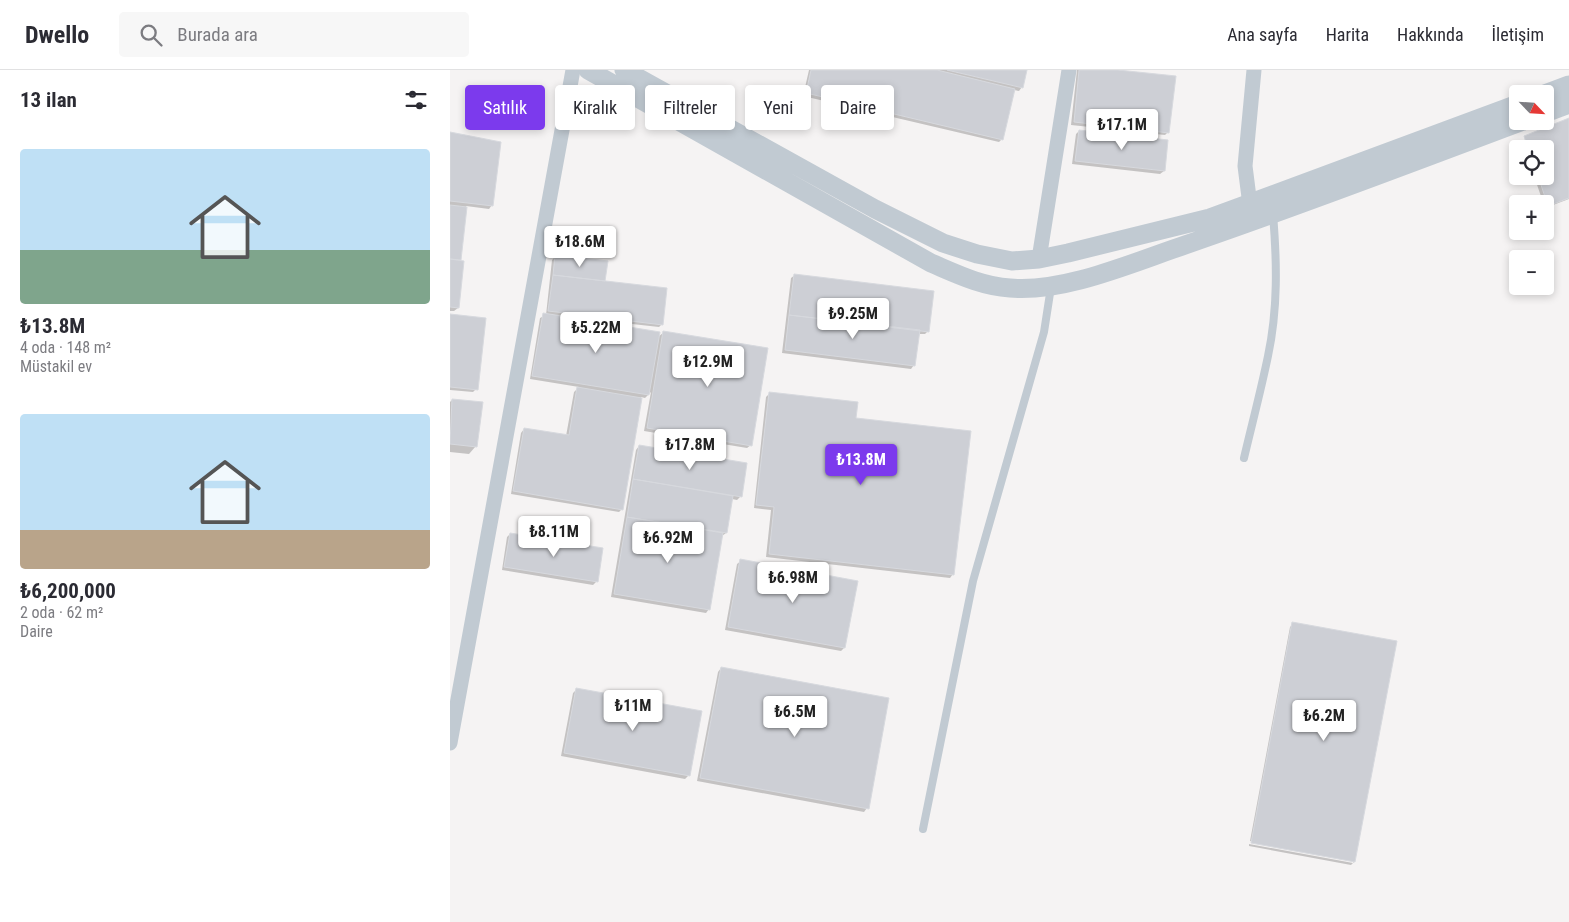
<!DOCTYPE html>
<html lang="tr">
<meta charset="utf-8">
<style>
:root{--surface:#fff;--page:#f7f7f7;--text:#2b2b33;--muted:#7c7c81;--line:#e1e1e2;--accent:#7c3aed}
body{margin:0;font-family:"Roboto Condensed",sans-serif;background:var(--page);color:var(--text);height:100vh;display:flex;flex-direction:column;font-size:19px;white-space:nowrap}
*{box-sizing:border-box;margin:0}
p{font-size:16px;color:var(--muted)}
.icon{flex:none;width:28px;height:28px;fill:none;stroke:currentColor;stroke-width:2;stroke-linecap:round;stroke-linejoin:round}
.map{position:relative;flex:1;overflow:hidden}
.panel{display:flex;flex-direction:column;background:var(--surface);width:450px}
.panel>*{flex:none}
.top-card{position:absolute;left:15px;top:15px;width:475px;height:45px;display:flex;gap:10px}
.needle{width:32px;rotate:115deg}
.controls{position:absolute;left:1059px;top:15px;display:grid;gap:10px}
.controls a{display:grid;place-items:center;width:45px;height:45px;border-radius:5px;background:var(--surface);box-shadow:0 2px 8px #0003;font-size:25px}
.price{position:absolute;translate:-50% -42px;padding:0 11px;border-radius:5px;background:#fff;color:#222;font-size:16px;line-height:32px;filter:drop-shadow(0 1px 2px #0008)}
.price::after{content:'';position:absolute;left:50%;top:30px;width:15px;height:11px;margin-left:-8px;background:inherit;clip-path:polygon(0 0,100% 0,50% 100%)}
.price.on{background:var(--accent);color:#fff}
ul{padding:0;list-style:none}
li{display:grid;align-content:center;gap:10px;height:265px;padding:0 20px}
li span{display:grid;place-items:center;height:155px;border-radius:5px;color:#555}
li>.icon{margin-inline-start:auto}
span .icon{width:90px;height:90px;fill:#fffc;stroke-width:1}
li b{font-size:21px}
h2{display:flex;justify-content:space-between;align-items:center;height:60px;padding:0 20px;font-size:21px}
.pill{padding:0 18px;border-radius:5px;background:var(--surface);box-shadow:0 2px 8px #0003;font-size:18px;line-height:45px}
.pill.on{background:var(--accent);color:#fff}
header{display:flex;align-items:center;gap:30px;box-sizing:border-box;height:70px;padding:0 25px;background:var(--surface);border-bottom:1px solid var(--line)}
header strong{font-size:24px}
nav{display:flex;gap:28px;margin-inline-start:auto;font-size:18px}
.search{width:350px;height:45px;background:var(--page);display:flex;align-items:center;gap:12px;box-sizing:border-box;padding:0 18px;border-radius:5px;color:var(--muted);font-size:19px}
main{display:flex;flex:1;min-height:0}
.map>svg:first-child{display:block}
</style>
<header>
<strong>Dwello</strong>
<div class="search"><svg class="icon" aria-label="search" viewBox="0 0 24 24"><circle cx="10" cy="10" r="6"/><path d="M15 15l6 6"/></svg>Burada ara</div>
<nav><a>Ana sayfa</a><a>Harita</a><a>Hakkında</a><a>İletişim</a></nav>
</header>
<main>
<section class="panel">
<h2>13 ilan<svg class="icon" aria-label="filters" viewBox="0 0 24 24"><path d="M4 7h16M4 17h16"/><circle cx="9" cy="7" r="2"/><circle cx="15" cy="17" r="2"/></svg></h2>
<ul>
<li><span style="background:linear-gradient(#bfe0f5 65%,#7fa58c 0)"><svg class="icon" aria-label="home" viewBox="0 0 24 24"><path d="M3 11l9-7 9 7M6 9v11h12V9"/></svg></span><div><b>₺13.8M</b><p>4 oda · 148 m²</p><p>Müstakil ev</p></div></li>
<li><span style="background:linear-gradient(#bfe0f5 75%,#b9a48a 0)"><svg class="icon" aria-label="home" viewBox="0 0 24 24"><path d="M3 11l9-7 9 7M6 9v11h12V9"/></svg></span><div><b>₺6,200,000</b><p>2 oda · 62 m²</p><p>Daire</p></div></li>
</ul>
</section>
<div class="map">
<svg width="1119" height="852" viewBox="0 0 1119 852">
<rect width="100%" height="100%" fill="#f5f3f3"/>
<path fill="#0003" d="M359 0H576L572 17 569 21 564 20 552 69 549 72 353 26Z
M627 0H656L718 62 715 65 621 55Z
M1119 49V129L1095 138 1084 106H1095V79H1074L1072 71Z
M629 61 717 71 714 101 710 104 622 94 626 64Z
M0 63 42 135 39 139 16 136 10 191 13 192 8 238 4 241H0Z
M106 186 154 212 212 254 209 257 128 248V250L207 268 214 262 301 375 297 378 194 361 201 322 195 328 191 327 172 439 169 442 61 424 71 363 74 359 116 366 124 322 129 317 80 309 90 248 96 245 102 190Z
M345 205 478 261 475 264H468L464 295 461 299 332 283 341 208Z
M0 245 26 319 23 322 0 320Z
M320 323 405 349 503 504 500 508 316 487 321 440 304 438 316 327Z
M2 330 26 376 19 384 0 382V332Z
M189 376 290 427 287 430 282 429 276 463 272 466 259 539 256 543 161 527 186 380Z
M60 464 152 479 146 512 143 515 52 500 57 467Z
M291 491 406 512 394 578 391 581 275 560 287 494Z
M843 554 904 792 903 793V791L800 771 840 557Z
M271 598 417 738 414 742 247 711 268 602Z
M126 620 238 706 235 709 111 686 123 623Z
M799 774 903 793 901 795 799 776Z"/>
<path fill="#cdcfd5" stroke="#d7d9de" d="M361 0H487L565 19 553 70 356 23Z
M497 0H577L573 18Z
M629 0H668L726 6 719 63 624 52Z
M1119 48V128L1098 136 1088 106H1095V79H1078L1074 66Z
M629 60 718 70 715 101 625 91Z
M0 62 51 72 43 136 0 131Z
M0 135 17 137 11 190 0 189Z
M105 185 158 191 155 211 103 205Z
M0 189 14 191 9 238 0 237Z
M344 204 484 221 479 262 339 245Z
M103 205 217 218 213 255 98 241Z
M93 243 210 262 199 325 82 306Z
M0 244 36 248 28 320 0 317Z
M339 245 470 260 465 296 335 280Z
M213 261 318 278 302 376 197 358Z
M127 317 192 328 173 440 63 421 74 358 119 365Z
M319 322 408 332 406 348 521 361 504 505 319 484 324 437 306 435Z
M2 329 33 332 27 377 0 374Z
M189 375 297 393 292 427 183 409Z
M183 409 283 426 277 463 177 447Z
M177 447 273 463 260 540 164 524Z
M60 463 153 478 148 512 54 497Z
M290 489 408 511 395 578 278 557Z
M842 552 947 571 905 792 801 773Z
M271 597 439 628 419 739 250 708Z
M126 618 252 641 240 706 114 683Z"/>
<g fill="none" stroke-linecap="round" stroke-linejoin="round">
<path stroke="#c1cad2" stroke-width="8" d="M794 388C802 354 811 320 818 286 828 239 827 192 823 144
M473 759 523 511 594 262 601 217"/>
<path stroke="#c1cad2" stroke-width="15" d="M801 143 795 96 804 0
M589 189 619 0
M0 673 123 0"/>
<path stroke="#c1cad2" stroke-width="19" d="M138 0 481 193C507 204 531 216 560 218 614 223 684 192 735 175 849 136 961 93 1073 51
M174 0 425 139 493 173 527 184 562 191 589 189 618 183 760 148 1068 34
M1095 24 1119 15
M1095 43 1119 34"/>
</g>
</svg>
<div class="controls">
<a><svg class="needle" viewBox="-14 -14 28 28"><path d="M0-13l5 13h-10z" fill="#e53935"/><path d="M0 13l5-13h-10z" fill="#7c7c81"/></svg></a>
<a><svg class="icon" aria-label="locate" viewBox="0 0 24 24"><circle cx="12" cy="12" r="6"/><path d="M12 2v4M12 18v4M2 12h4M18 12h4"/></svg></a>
<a>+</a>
<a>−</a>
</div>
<b class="price" style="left:672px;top:81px">₺17.1M</b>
<b class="price" style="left:130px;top:198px">₺18.6M</b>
<b class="price" style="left:403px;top:270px">₺9.25M</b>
<b class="price" style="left:146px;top:284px">₺5.22M</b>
<b class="price" style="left:258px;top:318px">₺12.9M</b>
<b class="price" style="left:240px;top:401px">₺17.8M</b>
<b class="price on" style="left:411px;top:416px">₺13.8M</b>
<b class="price" style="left:104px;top:488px">₺8.11M</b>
<b class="price" style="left:218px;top:494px">₺6.92M</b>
<b class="price" style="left:343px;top:534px">₺6.98M</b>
<b class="price" style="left:183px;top:662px">₺11M</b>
<b class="price" style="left:345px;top:668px">₺6.5M</b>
<b class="price" style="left:874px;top:672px">₺6.2M</b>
<div class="top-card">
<a class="pill on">Satılık</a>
<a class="pill">Kiralık</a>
<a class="pill">Filtreler</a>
<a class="pill">Yeni</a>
<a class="pill">Daire</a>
</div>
</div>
</main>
